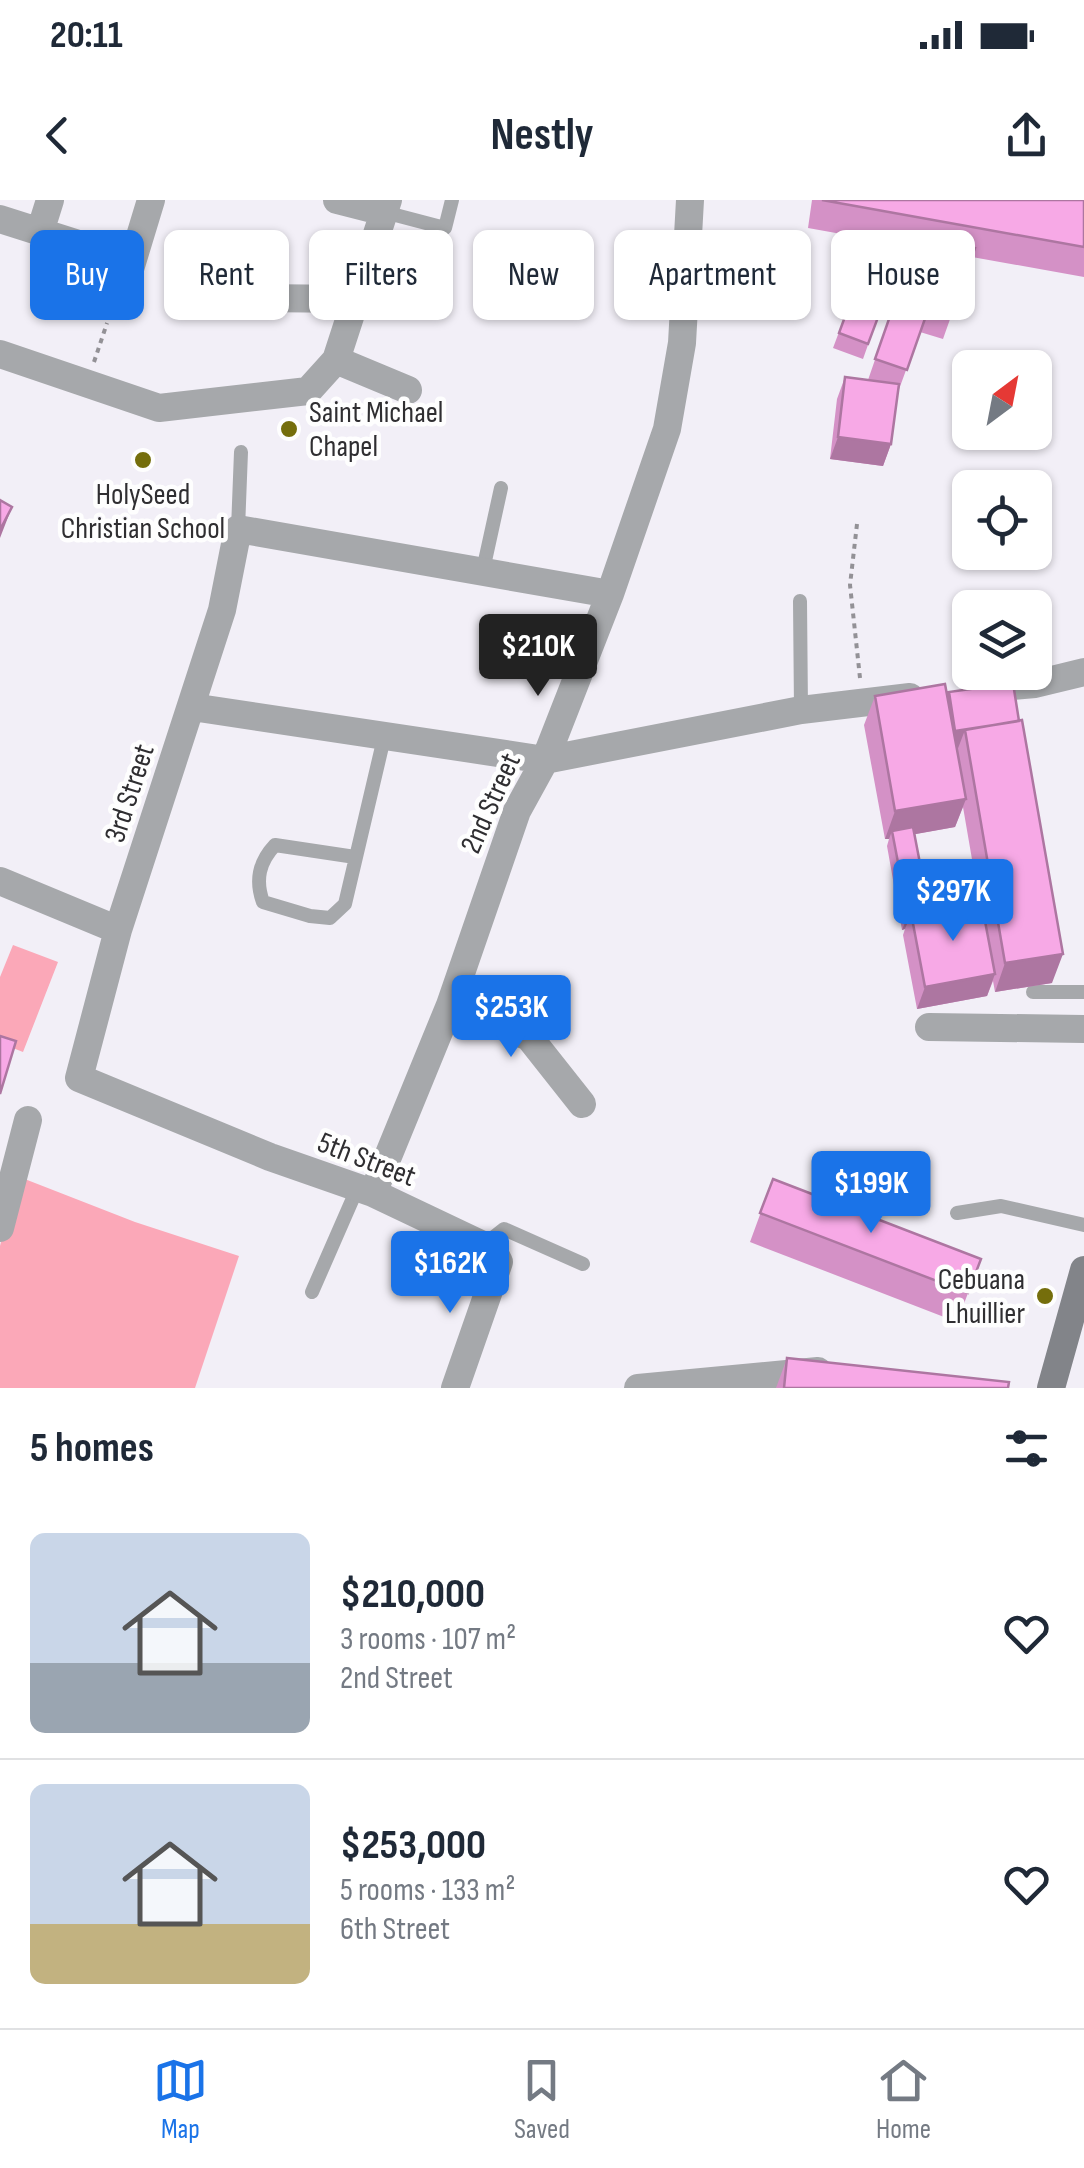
<!DOCTYPE html>
<meta charset="utf-8">
<style>
:root{--surface:#fff;--page:#f2f2f3;--text:#1f2937;--muted:#747a83;--line:#e0e1e3;--accent:#1a73e8}
body{margin:0;font-family:"Sofia Sans Condensed",sans-serif;background:var(--page);color:var(--text);height:100vh;display:flex;flex-direction:column;font-size:38px;white-space:nowrap}
*{box-sizing:border-box;margin:0}
p{font-size:32px;color:var(--muted)}
.icon{flex:none;width:55px;height:55px;fill:none;stroke:currentColor;stroke-width:2;stroke-linecap:round;stroke-linejoin:round}
.map{position:relative;height:1188px;overflow:hidden}
.details{display:flex;flex-direction:column;background:var(--surface);flex:1}
.details>*{flex:none}
.hud{position:absolute;left:30px;top:30px;width:1025px;height:90px;display:flex;gap:20px}
.needle{width:65px;rotate:32deg}
.controls{position:absolute;left:952px;top:150px;display:grid;gap:20px}
.controls a{display:grid;place-items:center;width:100px;height:100px;border-radius:15px;background:var(--surface);box-shadow:0 2px 8px #0004;font-size:50px}
.price{position:absolute;translate:-50% -85px;padding:0 22px;border-radius:10px;background:var(--accent);color:#fff;font-size:32px;line-height:65px;filter:drop-shadow(0 2px 5px #0008)}
.price::after{content:'';position:absolute;left:50%;top:60px;width:30px;height:22px;margin-left:-15px;background:inherit;clip-path:polygon(0 0,100% 0,50% 100%)}
.price.active{background:#222;color:#fff}
ul{padding:0;list-style:none}
li{display:flex;align-items:center;gap:30px;height:250px;padding:0 30px}
li+li{border-top:2px solid var(--line)}
li span{display:grid;place-items:center;flex:none;width:280px;height:200px;border-radius:15px;color:#555}
li>.icon{margin-inline-start:auto}
span .icon{width:120px;height:120px;fill:#fffc;stroke-width:1}
li b{font-size:42px}
h2{display:flex;justify-content:space-between;align-items:center;height:120px;padding:0 30px;font-size:42px}
.tag{padding:0 35px;border-radius:15px;background:var(--surface);box-shadow:0 2px 8px #0004;font-size:35px;line-height:90px}
.tag.active{background:var(--accent);color:#fff}
.status{display:flex;justify-content:space-between;align-items:center;height:70px;padding:0 50px;background:var(--surface);direction:ltr}
.status svg{height:28px;fill:currentColor}
header{display:flex;justify-content:space-between;align-items:center;height:130px;padding:0 30px;background:var(--surface);font-size:45px;font-weight:700}
.tab-bar{display:flex;justify-content:space-around;align-items:center;height:140px;border-top:2px solid var(--line);background:var(--surface);font-size:28px;color:var(--muted)}
.tab-bar a{display:grid;justify-items:center;gap:5px}
.tab-bar .active{color:var(--accent)}
.map>svg:first-child{display:block}
</style>
<div class="status"><b>20:11</b><svg viewBox="0 0 49 12"><path d="M0 12V9h3v3zM5 12V6h3v6zM10 12V3h3v9zM15 12V0h3v12zM26 1h20v11H26zM47 4h2v5h-2z"/></svg></div>
<header><svg class="icon" aria-label="back" viewBox="0 0 24 24"><path d="M15 5l-7 7 7 7"/></svg>Nestly<svg class="icon" aria-label="share" viewBox="0 0 24 24"><path d="M12 15V3M7 8l5-5 5 5M5 13v7h14v-7"/></svg></header>
<div class="map">
<svg width="1084" height="1188" viewBox="0 0 1084 1188">
<rect width="100%" height="100%" fill="#f2eff7"/>
<path fill="#fba8b8" d="M13 745 58 762 23 852 0 843V777Z
M17 976 135 1022 239 1056 195 1188H0V1046Z"/>
<g fill="none" stroke-linecap="round" stroke-linejoin="round">
<path stroke="#939196" stroke-width="4" stroke-dasharray="5 5" stroke-linecap="butt" d="M94 162 107 123
M857 324 850 385 860 478"/>
<path stroke="#a6a8ab" stroke-width="14" d="M384 12 445 28 452 0
M238 329 241 252
M483 370 501 288
M800 401 801 510
M355 657 275 645C259 662 255 680 263 702L310 716 330 718 345 704 384 538
M1033 792H1084
M957 1013 1001 1006 1084 1025
M485 1044 504 1029 583 1064
M312 1092 357 989"/>
<path stroke="#a6a8ab" stroke-width="28" d="M337 0 384 12
M0 19 132 61
M40 32 50 0
M241 98 358 99
M120 102 151 0
M0 154 159 208 308 191 336 160 388 0
M336 160 408 190
M978 489 1035 484 1084 472
M192 507 545 560 801 510 910 497
M0 681 118 730
M450 805 529 837 582 904
M929 827 1084 829
M373 993 450 805 517 611 545 560 610 394 667 229 682 143 690 0
M0 1028 28 920
M455 1188 499 1062 493 1050 373 993 270 957 79 878 118 730 222 410 238 329 610 394"/>
<path stroke="#a6a8ab" stroke-width="28" d="M638 1188 818 1171"/>
<path stroke="#828489" stroke-width="28" d="M1051 1188 1084 1070"/>
</g>
<path fill="#d491c6" fill-rule="evenodd" d="M812 0H1084V77L972 57 943 139 920 132 898 192 891 244 883 266 830 259 837 199 845 177 868 180 914 47 808 28Z
M881 60 893 95 887 110 881 108 863 159 833 148 854 92 868 98Z
M1013 483 1052 783 995 792 993 781 987 796 917 809 903 735 905 729 902 730 887 646 889 639H885L864 525 875 496 948 497 949 492ZM963 607 979 700 929 710 915 634 955 627Z
M773 979 981 1059 957 1122 750 1042Z
M787 1158 1008 1188H776Z"/>
<path fill="#ad76a1" d="M838 237 891 244 883 266 830 259Z
M12 307 0 338V330Z
M965 530 957 551 947 553 955 531Z
M966 599 955 627 894 638 892 631 889 639H885L895 611Z
M911 714 905 729 902 730 908 715Z
M1063 754 1052 783 995 792 1005 763Z
M995 774 987 796 917 809 925 787Z"/>
<path fill="#f7a9e6" stroke="#ad76a1" stroke-width="2.5" d="M822 0H1084V47Z
M939 36 975 48 951 117 928 110 907 170 875 159 917 39 936 45Z
M881 60 903 68 893 95 872 87Z
M854 92 883 104 868 144 839 133Z
M845 177 899 184 891 244 838 237Z
M0 300 12 307 0 330Z
M1013 483 1019 521 955 531 949 492Z
M945 484 966 599 895 611 875 496Z
M1022 520 1063 754 1005 763 965 530Z
M913 627 929 710 908 715 892 631Z
M981 700 995 774 925 787 911 713Z
M0 836 16 841 0 894Z
M773 979 981 1059 968 1093 760 1013Z
M787 1158 1009 1182 1008 1188H784Z"/>
<g fill="#756e0c" stroke="#fefefe" stroke-width="4">
<circle cx="289" cy="229" r="10"/>
<circle cx="143" cy="260" r="10"/>
<circle cx="1045" cy="1096" r="10"/>
</g>
<g text-anchor="middle" stroke-width="9" stroke-linejoin="round" paint-order="stroke">
<g font-size="30" fill="#2f2e31" stroke="#fefefe" text-anchor="start">
<text x="309" y="222">Saint Michael<tspan x="309" dy="34">Chapel</tspan></text>
<text x="143" y="304" text-anchor="middle">HolySeed<tspan x="143" dy="34">Christian School</tspan></text>
<text x="1025" y="1089" text-anchor="end">Cebuana<tspan x="1025" dy="34">Lhuillier</tspan></text>
</g>
<g font-size="30" fill="#2f2e31" stroke="#fefefe">
<text transform="translate(129 593) rotate(-72)" y="10">3rd Street</text>
<text transform="translate(490 603) rotate(-66)" y="10">2nd Street</text>
<text transform="translate(367 959) rotate(21)" y="10">5th Street</text>
</g>
</g>
</svg>
<div class="controls">
<a><svg class="needle" viewBox="-14 -14 28 28"><path d="M0-13l5 13h-10z" fill="#e53935"/><path d="M0 13l5-13h-10z" fill="#747a83"/></svg></a>
<a><svg class="icon" aria-label="locate" viewBox="0 0 24 24"><circle cx="12" cy="12" r="6"/><path d="M12 2v4M12 18v4M2 12h4M18 12h4"/></svg></a>
<a><svg class="icon" aria-label="layers" viewBox="0 0 24 24"><path d="M12 4l9 5-9 5-9-5zM3 14l9 5 9-5"/></svg></a>
</div>
<b class="price active" style="left:538px;top:499px">$210K</b>
<b class="price" style="left:953px;top:744px">$297K</b>
<b class="price" style="left:511px;top:860px">$253K</b>
<b class="price" style="left:871px;top:1036px">$199K</b>
<b class="price" style="left:450px;top:1116px">$162K</b>
<div class="hud">
<a class="tag active">Buy</a>
<a class="tag">Rent</a>
<a class="tag">Filters</a>
<a class="tag">New</a>
<a class="tag">Apartment</a>
<a class="tag">House</a>
</div>
</div>
<section class="details">
<h2>5 homes<svg class="icon" aria-label="filters" viewBox="0 0 24 24"><path d="M4 7h16M4 17h16"/><circle cx="9" cy="7" r="2"/><circle cx="15" cy="17" r="2"/></svg></h2>
<ul>
<li><span style="background:linear-gradient(#c9d6e8 65%,#9aa5b1 0)"><svg class="icon" aria-label="home" viewBox="0 0 24 24"><path d="M3 11l9-7 9 7M6 9v11h12V9"/></svg></span><div><b>$210,000</b><p>3 rooms · 107 m²</p><p>2nd Street</p></div><svg class="icon" aria-label="heart" viewBox="0 0 24 24"><path d="M12 20l-8-8c-3-5 5-10 8-4 3-6 11-1 8 4z"/></svg></li>
<li><span style="background:linear-gradient(#c9d6e8 70%,#c2b280 0)"><svg class="icon" aria-label="home" viewBox="0 0 24 24"><path d="M3 11l9-7 9 7M6 9v11h12V9"/></svg></span><div><b>$253,000</b><p>5 rooms · 133 m²</p><p>6th Street</p></div><svg class="icon" aria-label="heart" viewBox="0 0 24 24"><path d="M12 20l-8-8c-3-5 5-10 8-4 3-6 11-1 8 4z"/></svg></li>
</ul>
</section>
<nav class="tab-bar">
<a class="active"><svg class="icon" aria-label="map" viewBox="0 0 24 24"><path d="M3 6l6-2 6 2 6-2v14l-6 2-6-2-6 2zM9 4v14M15 6v14"/></svg>Map</a>
<a><svg class="icon" aria-label="saved" viewBox="0 0 24 24"><path d="M7 4h10v16l-5-4-5 4z"/></svg>Saved</a>
<a><svg class="icon" aria-label="home" viewBox="0 0 24 24"><path d="M3 11l9-7 9 7M6 9v11h12V9"/></svg>Home</a>
</nav>
